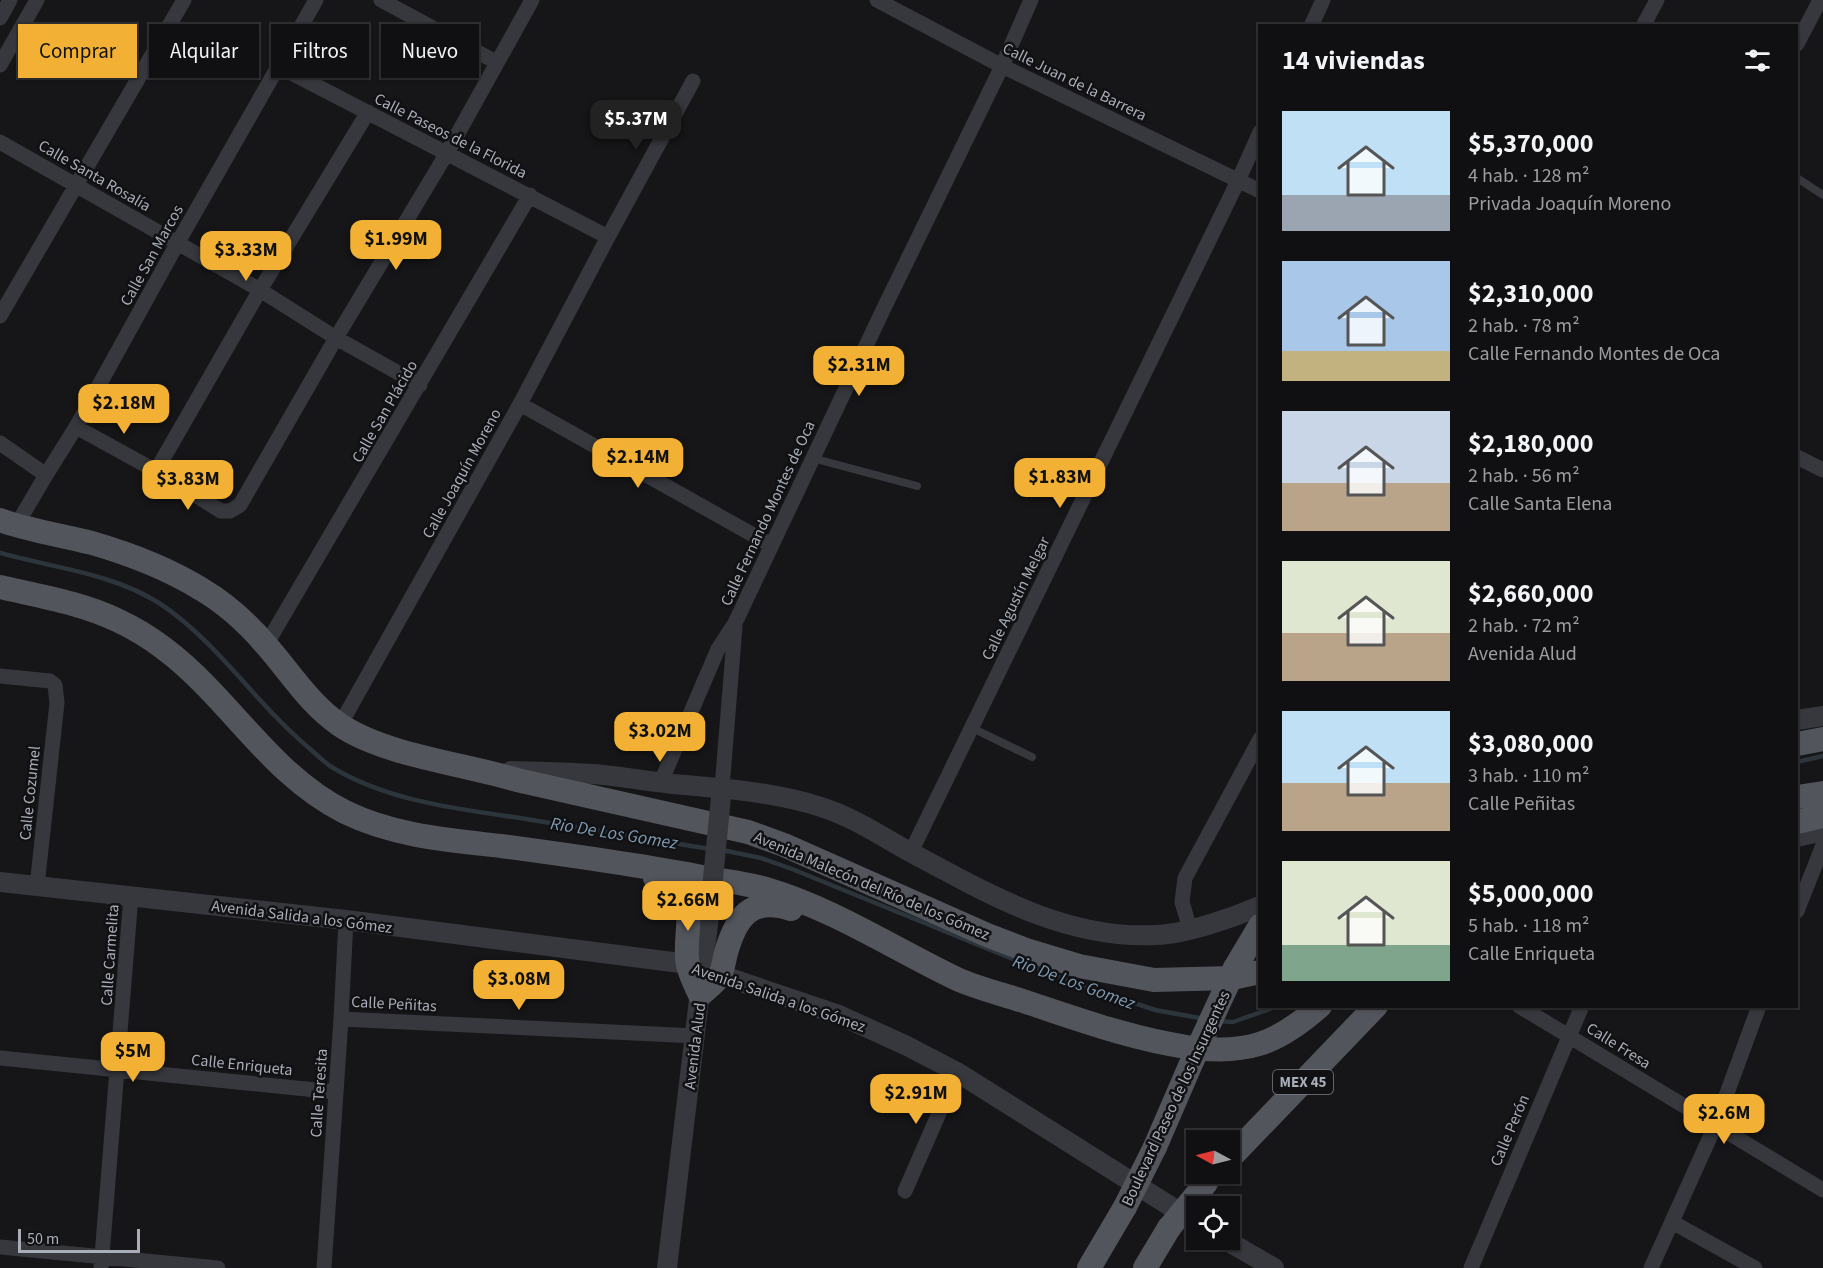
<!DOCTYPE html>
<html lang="es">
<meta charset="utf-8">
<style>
:root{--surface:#101012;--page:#19191b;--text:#f1f3f6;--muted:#9c9d9f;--line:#303032;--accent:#f2b134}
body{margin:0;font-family:"Source Sans 3",sans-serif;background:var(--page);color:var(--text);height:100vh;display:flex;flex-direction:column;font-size:22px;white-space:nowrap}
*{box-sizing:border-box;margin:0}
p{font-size:20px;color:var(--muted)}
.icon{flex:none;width:33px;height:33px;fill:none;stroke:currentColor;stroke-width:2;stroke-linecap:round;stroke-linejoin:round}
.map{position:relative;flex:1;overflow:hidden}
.side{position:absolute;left:1258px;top:24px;width:540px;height:984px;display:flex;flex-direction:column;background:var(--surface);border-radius:0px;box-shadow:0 2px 4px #0004,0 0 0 2px var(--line)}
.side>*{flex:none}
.hud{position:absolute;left:18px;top:24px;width:570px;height:54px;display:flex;gap:12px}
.needle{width:39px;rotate:277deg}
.fabs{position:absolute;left:1186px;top:1130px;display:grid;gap:12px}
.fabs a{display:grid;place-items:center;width:54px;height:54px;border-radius:0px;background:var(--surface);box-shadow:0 2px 4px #0004,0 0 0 2px var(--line);font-size:30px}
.scale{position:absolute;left:18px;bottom:15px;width:122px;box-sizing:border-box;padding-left:6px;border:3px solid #a8adb8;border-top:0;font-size:16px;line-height:21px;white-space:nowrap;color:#a8adb8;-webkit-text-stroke:4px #111113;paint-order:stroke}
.price{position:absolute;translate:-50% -51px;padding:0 14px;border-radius:12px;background:var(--accent);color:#111;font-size:20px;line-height:39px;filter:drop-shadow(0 2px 3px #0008)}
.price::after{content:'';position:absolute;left:50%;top:36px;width:18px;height:14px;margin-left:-9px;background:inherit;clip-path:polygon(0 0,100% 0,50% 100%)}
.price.on{background:#222;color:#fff}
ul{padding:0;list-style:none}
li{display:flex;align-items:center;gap:18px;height:150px;padding:0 24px}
li span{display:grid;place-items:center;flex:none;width:168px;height:120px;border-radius:0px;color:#555}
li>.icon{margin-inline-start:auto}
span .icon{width:72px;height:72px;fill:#fffc;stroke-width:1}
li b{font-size:26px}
h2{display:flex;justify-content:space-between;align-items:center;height:72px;padding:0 24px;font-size:26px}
.tag{padding:0 21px;border-radius:0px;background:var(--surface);box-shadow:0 2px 4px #0004,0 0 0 2px var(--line);font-size:21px;line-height:54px}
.tag.on{background:var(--accent);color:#111}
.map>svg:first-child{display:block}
</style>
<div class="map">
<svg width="1823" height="1268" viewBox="0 0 1823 1268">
<rect width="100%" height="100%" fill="#161618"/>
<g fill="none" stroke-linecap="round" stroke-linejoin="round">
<path stroke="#2c353c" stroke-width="4.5" d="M0 553C54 568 111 573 159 603 217 641 256 704 309 748 316 754 323 761 330 766 388 802 460 809 526 819 588 829 649 839 710 849
M1797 762 1823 756
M722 850 761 858 792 869 1052 975 1155 1010 1205 1019
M1219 1021 1233 1022 1278 1006"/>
<path stroke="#37383d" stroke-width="8" d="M1797 178 1823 195
M812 458 917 486
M972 728 1032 757"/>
<path stroke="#37383d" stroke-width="15" d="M381 0 496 62
M877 0 1002 66 1260 191
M0 18 10 0
M1311 26 1323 0
M1643 26 1657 0
M1797 44 1820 0
M0 65 37 0
M278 66 608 237
M0 142 260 290 336 338 420 385
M0 316 184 0
M520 404 771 545
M76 427 156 471 221 511H230L240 505 336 338 447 153 532 0
M0 443 46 475
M1797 457 1823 470
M156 471 260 290 368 112
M16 526 46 475 76 427 177 244 316 0
M266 645 530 195
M0 676 50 681 55 685 57 703 37 886
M340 725 520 404 608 237 693 81
M661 782 718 649 735 623 883 310 1002 66 1031 0
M722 788 735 627
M911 852 1238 181 1260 132
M1797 911 1823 845
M1190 929 1182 902 1185 878 1260 739
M1519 1006 1823 1190
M341 1019 696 1036
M0 1058 336 1092
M905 1191 957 1072
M1672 1222 1755 1268
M0 1247 218 1268
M101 1268 131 896
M324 1268 341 1019 346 920
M1471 1268 1582 1006
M1651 1268 1715 1126 1759 1006"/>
<path stroke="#37383d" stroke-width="20" d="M1797 720 1823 716
M511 771C538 772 565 772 592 774 619 776 646 781 673 784 722 788 774 792 821 807 853 817 881 836 910 852 987 893 1065 940 1156 935 1186 934 1232 918 1260 906
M1797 837 1823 831
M0 882 346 920 688 964 839 1015 907 1046 957 1072 1197 1223
M1224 1239 1274 1268
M667 1268 711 899"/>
<path stroke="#53555c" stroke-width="24" d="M0 520C30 531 62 535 92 543 130 554 167 568 201 589 225 603 248 624 266 645 290 672 309 704 340 725 384 755 464 764 517 780L748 832 784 845 987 935 1026 950 1079 966 1154 980 1232 978 1260 972
M0 587C39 596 82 603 119 621 151 636 181 660 206 686 250 731 287 783 345 812 394 836 448 840 501 846 568 855 635 864 702 877 723 881 746 883 766 889 834 909 894 949 957 979 979 989 1003 994 1026 1002 1078 1019 1132 1039 1187 1047 1245 1055 1276 1045 1320 1006
M1797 744 1823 739
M1797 797 1823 793
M1797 822 1823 816
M655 878 677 883C699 899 682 940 688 965 690 975 696 986 700 995 706 989 716 983 720 975 723 969 724 960 726 953 736 917 751 896 791 909
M1235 968 1260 926
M1155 1147 1193 1059
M1230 1158 1376 1006
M1089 1268 1125 1207
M1145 1268 1169 1228"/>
<path stroke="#37383d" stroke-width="20" d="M711 899 721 797"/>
<path stroke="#53555c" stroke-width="24" d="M1193 1059 1235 968
M1125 1207 1155 1147
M1169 1228 1206 1183"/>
</g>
<g text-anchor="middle" stroke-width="5" stroke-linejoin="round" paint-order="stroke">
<rect fill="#111113" stroke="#7b7e86" stroke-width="1.5" x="1273" y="1070" width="60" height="24" rx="4.5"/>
<g font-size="15" font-weight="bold" fill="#a8adb8">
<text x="1303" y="1087">MEX 45</text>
</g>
<g font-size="16" fill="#a8adb8" stroke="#111113">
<text transform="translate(1075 81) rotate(26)" y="6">Calle Juan de la Barrera</text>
<text transform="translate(451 135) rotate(27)" y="6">Calle Paseos de la Florida</text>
<text transform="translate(95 175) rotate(30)" y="6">Calle Santa Rosalía</text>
<text transform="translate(151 255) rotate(-61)" y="6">Calle San Marcos</text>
<text transform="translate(384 411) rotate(-60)" y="6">Calle San Plácido</text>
<text transform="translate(461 473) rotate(-61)" y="6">Calle Joaquín Moreno</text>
<text transform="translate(767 513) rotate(-65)" y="6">Calle Fernando Montes de Oca</text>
<text transform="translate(1015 598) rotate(-64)" y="6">Calle Agustín Melgar</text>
<text transform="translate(29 793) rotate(-84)" y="6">Calle Cozumel</text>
<text transform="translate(872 885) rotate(23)" y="6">Avenida Malecón del Río de los Gómez</text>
<text transform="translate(302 916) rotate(7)" y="6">Avenida Salida a los Gómez</text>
<text transform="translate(109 955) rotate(-86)" y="6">Calle Carmelita</text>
<text transform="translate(779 997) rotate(19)" y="6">Avenida Salida a los Gómez</text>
<text transform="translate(394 1003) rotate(3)" y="6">Calle Peñitas</text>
<text transform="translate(1619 1045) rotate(32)" y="6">Calle Fresa</text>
<text transform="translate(694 1046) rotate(-83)" y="6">Avenida Alud</text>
<text transform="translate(242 1064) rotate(6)" y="6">Calle Enriqueta</text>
<text transform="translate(318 1093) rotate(-86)" y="6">Calle Teresita</text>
<text transform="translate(1175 1098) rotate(-65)" y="6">Boulevard Paseo de los Insurgentes</text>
<text transform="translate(1509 1130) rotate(-67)" y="6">Calle Perón</text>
</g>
<g font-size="18" font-style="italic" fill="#7f9bb3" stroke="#111113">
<text transform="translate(614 833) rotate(9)" y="6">Rio De Los Gomez</text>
<text transform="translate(1074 982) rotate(20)" y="6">Rio De Los Gomez</text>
</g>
</g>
</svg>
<div class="fabs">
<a><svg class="needle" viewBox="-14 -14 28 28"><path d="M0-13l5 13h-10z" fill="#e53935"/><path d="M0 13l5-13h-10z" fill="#9c9d9f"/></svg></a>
<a><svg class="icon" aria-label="locate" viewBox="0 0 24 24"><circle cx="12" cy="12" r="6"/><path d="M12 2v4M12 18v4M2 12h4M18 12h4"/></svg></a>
</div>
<div class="scale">50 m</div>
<b class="price on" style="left:636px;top:151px">$5.37M</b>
<b class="price" style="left:396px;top:271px">$1.99M</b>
<b class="price" style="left:246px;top:282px">$3.33M</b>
<b class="price" style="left:859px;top:397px">$2.31M</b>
<b class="price" style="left:124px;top:435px">$2.18M</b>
<b class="price" style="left:638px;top:489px">$2.14M</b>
<b class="price" style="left:1060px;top:509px">$1.83M</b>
<b class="price" style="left:188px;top:511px">$3.83M</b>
<b class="price" style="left:660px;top:763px">$3.02M</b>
<b class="price" style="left:688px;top:932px">$2.66M</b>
<b class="price" style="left:519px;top:1011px">$3.08M</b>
<b class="price" style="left:133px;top:1083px">$5M</b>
<b class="price" style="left:916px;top:1125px">$2.91M</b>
<b class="price" style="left:1724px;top:1145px">$2.6M</b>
<div class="hud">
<a class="tag on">Comprar</a>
<a class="tag">Alquilar</a>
<a class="tag">Filtros</a>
<a class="tag">Nuevo</a>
</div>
<section class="side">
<h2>14 viviendas<svg class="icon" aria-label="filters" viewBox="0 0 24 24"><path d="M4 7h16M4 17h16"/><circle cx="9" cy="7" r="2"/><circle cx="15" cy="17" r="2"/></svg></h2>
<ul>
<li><span style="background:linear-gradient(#bfe0f5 70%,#9aa5b1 0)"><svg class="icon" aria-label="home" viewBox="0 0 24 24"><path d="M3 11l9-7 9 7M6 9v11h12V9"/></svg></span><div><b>$5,370,000</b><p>4 hab. · 128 m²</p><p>Privada Joaquín Moreno</p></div></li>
<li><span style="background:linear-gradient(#a9c7e8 75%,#c2b280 0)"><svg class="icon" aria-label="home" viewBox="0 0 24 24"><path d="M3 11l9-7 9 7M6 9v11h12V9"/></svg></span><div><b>$2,310,000</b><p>2 hab. · 78 m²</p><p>Calle Fernando Montes de Oca</p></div></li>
<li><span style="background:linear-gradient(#c9d6e8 60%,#b9a48a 0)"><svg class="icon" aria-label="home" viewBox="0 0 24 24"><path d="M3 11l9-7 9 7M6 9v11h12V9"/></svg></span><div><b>$2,180,000</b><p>2 hab. · 56 m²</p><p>Calle Santa Elena</p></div></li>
<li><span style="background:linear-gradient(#dfe7d0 60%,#b9a48a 0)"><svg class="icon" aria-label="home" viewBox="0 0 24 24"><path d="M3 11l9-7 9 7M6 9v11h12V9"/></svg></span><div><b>$2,660,000</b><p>2 hab. · 72 m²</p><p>Avenida Alud</p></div></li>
<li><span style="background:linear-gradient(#bfe0f5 60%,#b9a48a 0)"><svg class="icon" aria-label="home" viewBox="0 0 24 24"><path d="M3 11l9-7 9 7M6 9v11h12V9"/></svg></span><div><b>$3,080,000</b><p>3 hab. · 110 m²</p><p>Calle Peñitas</p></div></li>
<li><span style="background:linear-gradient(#dfe7d0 70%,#7fa58c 0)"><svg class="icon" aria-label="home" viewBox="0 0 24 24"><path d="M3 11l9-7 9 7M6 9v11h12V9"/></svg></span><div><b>$5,000,000</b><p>5 hab. · 118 m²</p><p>Calle Enriqueta</p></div></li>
</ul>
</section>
</div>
